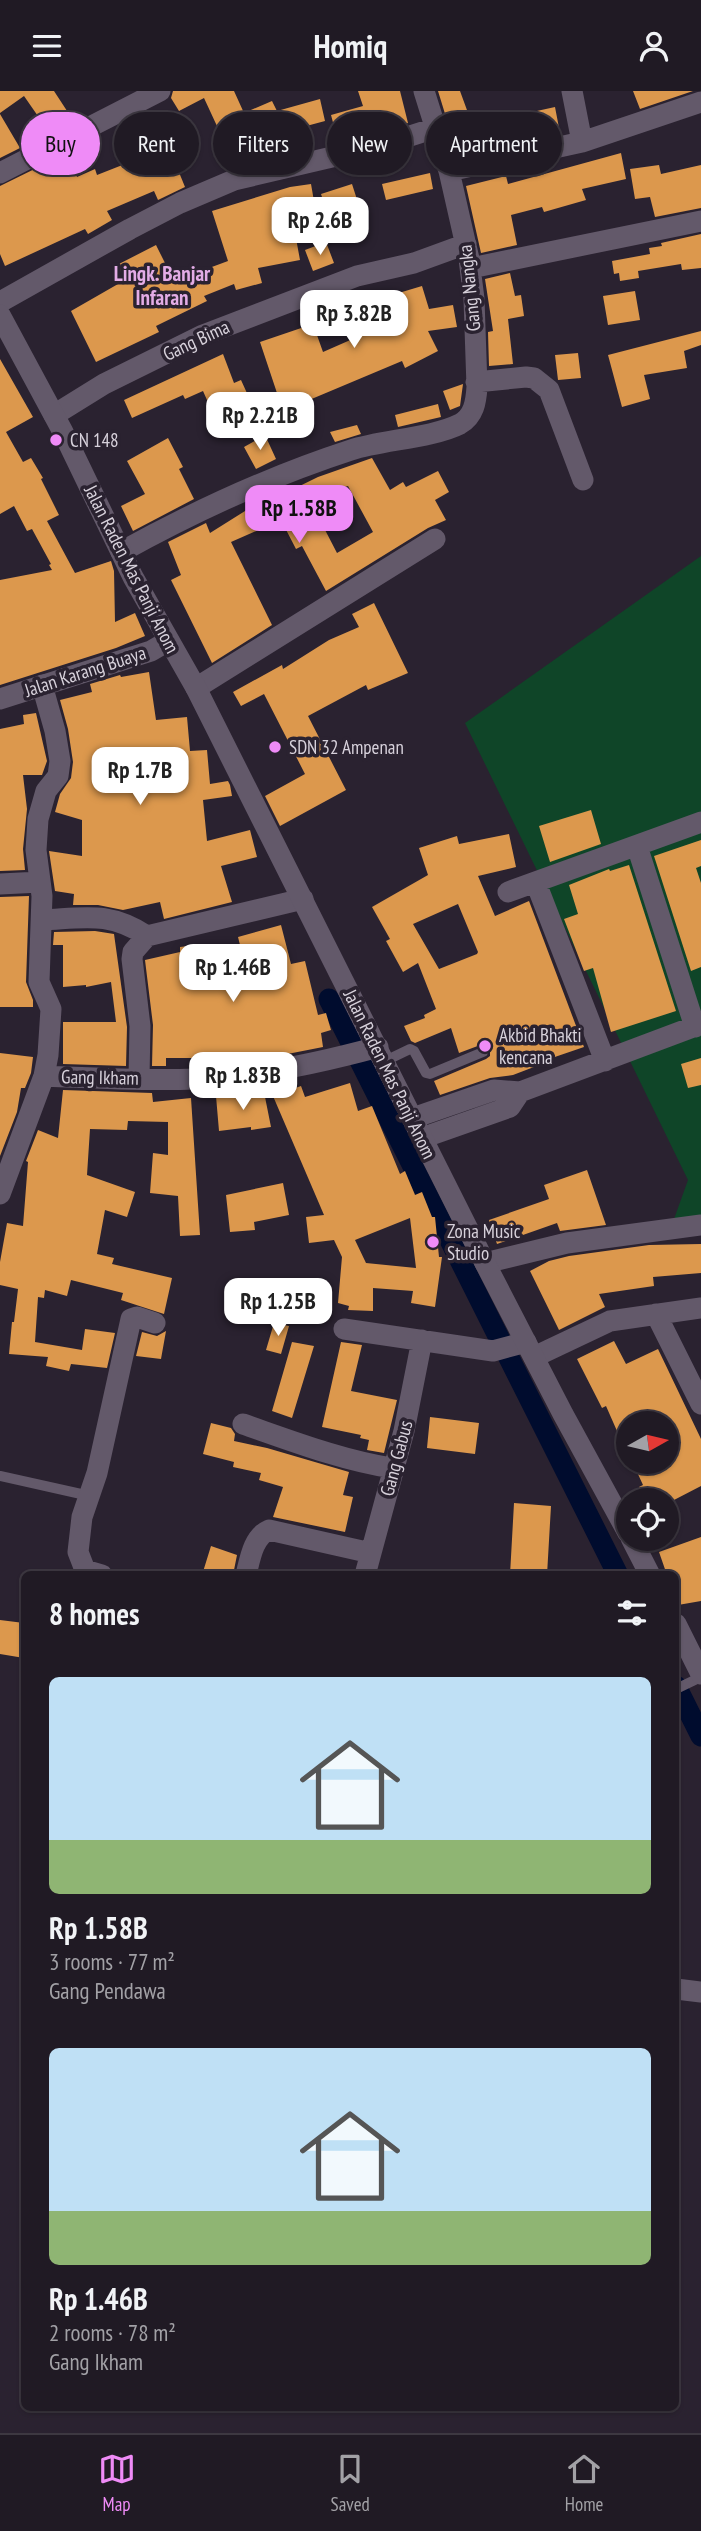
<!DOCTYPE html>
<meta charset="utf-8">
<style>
:root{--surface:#201a24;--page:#28232c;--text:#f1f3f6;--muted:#a2a1a6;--line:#3d3841;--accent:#ef8bf7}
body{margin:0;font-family:"PT Sans Narrow",sans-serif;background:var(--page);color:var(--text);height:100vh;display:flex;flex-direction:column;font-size:26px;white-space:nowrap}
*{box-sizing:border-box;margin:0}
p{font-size:23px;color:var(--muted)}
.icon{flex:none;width:38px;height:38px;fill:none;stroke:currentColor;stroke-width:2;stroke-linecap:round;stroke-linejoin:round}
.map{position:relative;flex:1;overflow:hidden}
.panel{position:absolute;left:21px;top:1480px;width:658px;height:840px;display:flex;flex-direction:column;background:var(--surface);border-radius:10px;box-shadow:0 2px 5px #0004,0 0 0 2px var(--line)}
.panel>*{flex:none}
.banner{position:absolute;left:21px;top:21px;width:660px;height:63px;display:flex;gap:14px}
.needle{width:46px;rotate:82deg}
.buttons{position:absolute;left:616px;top:1320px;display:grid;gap:14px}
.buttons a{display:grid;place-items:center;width:63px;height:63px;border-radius:50%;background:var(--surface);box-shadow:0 2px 5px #0004,0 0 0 2px var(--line);font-size:35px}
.price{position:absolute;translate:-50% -60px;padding:0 16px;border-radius:14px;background:#fff;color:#222;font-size:23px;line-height:46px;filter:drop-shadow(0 2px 4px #0008)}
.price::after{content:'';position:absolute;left:50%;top:42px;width:21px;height:16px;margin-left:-10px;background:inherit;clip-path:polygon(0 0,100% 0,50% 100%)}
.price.current{background:var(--accent);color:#111}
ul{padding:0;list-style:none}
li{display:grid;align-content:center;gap:14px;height:371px;padding:0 28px}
li span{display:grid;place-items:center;height:217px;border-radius:10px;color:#555}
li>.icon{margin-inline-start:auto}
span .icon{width:126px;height:126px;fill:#fffc;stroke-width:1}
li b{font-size:30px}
h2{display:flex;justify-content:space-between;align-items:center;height:84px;padding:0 28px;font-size:30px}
.tag{padding:0 24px;border-radius:32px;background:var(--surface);box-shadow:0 2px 5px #0004,0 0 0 2px var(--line);font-size:24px;line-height:63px}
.tag.current{background:var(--accent);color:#111}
header{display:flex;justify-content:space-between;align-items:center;height:91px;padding:0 28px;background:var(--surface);font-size:32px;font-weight:700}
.dock{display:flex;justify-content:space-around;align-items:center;height:98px;border-top:2px solid var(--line);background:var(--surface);font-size:19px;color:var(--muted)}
.dock a{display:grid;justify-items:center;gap:4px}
.dock .current{color:var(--accent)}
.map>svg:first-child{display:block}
</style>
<header><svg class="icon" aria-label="menu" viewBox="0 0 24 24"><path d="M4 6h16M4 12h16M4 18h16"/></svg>Homiq<svg class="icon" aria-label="person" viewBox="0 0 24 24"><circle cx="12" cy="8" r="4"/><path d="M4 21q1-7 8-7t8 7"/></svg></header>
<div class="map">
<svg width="701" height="2342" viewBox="0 0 701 2342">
<rect width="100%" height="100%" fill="#2a2230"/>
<path fill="#0f4528" d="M701 465V1139L669 1142 688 1089 465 632Z"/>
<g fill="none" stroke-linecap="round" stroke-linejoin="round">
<path stroke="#000c2e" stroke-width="21" d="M329 908 618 1484
M676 1595 701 1645"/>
</g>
<path fill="#dc984d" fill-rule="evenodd" d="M0 0H54L71 26 49 41 24 5 0 22Z
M173 0H234L244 22 272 10 277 20 320 8 325 30 299 37 297 31 229 61 204 7 179 20 171 7Z
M358 0H400L408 32 378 41 375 28 335 39 331 24 363 15Z
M438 0H460L475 41 515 29 514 25 555 16 560 42 519 51 518 46 458 65Z
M633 0H693L640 18Z
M164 19 184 64 174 69 185 96 158 109 154 100 107 120 112 129 88 143 85 138 5 175 0 163V95L65 63 77 86 95 78 97 84 130 71 117 43Z
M0 23 20 57 0 67Z
M621 62 626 88 582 98 586 109 544 121 542 116 511 124 517 154 481 162 466 95 506 85 508 93Z
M659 74 661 83 701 74V117L655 126 650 106 635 108 630 78Z
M430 82 433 98 386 109 382 93Z
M311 93 315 116 291 120 300 169 258 177 262 192 236 199 234 193 204 205 207 210 156 235 159 241 96 271 71 220 125 189 117 174 156 154 174 190 228 170 212 120 290 96Z
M352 93 362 124 331 134 321 103Z
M701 143V177L682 179 681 173 638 180 639 187 620 190 619 182 614 183 612 170 650 163 649 157 662 155 661 152Z
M326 151 334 172 313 180 305 159Z
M510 182 515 205 521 204 524 225 508 228 513 273 489 275 488 241 493 240 485 188Z
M422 195 429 218 453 214 457 236 428 240 438 260 405 277 402 270 283 320 260 251 313 233 323 261 389 232 382 207Z
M635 200 640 229 608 234 603 205Z
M701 240V254L684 260 687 277 644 284 650 308 622 316 608 264Z
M578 262 581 287 558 289 555 264Z
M223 263 234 292 241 289 251 311 215 327 203 300 185 308 183 304 132 327 124 309Z
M0 268 33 326 6 341 23 371 31 367 43 387 41 388 59 424 47 430 75 482 111 470 114 480 115 531 135 522 145 545 116 557 0 594V489L52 479 49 474 51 473 32 438 27 440 14 415 0 423Z
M463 293 460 315 450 319 443 300Z
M438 313 441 326 398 336 395 324Z
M357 334 361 343 335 351 330 341Z
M265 344 276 368 256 378 244 356Z
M168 347 183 376 179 378 194 408 133 440 121 415 145 403 127 370Z
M372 367 390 399 403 391 406 396 438 380 449 401 435 409 446 429 428 437 326 500 302 455 296 458 281 429 231 451 272 534 212 572 171 489 181 484 168 451 206 432 210 442 253 415 267 411 318 386ZM348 395 373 441 337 462 309 408Z
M374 512 408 582 368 599 366 594 308 625 346 699 280 735 265 705 305 683 264 603 241 615 233 601 282 574 283 578 329 549 359 536 352 523Z
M149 581 156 629 187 626 190 660 207 659 210 693 228 690 230 694 232 705 203 709 207 750 250 739 257 766 221 775 232 811 164 828 160 811 123 819 98 814H73L74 803 55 800 49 760 82 765V729L55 721 60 703 71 687 73 671 68 638 60 609 92 601 90 593 120 584 121 586Z
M36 622 47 670 42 684H23L27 718 23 758 25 779 0 780V638L24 633 23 624Z
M591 719 601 753 550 771 539 735Z
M509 743 516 776 478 785 495 825 529 810 584 956 546 969 547 971 513 984 490 987 440 1004 434 990 486 968 490 965V959L483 953 459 962 451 937 415 952 411 950 404 935 425 927 424 924 436 918 418 872 403 881 386 850 390 848 372 816 428 784 419 757 457 745 459 753ZM458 813 478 861 477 863 439 878 413 833Z
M701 749V775L696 777 701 792V876L691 880 654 765Z
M629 774 676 920 611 941 593 877 584 880 564 828 578 823 569 794 609 778 610 780Z
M29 805 26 891 33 909V916H0V806Z
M281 834 291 873 305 870 318 924 326 922 331 939 321 942 323 956 262 968 216 974H205L204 967H166V975H152L153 934 145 869 180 861V856L196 854 199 869 241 858 238 846Z
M95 840 114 843 127 936 126 975 63 973V931H116L111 891 86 896V894L63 896V854H53L54 841Z
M0 962 33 966 31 982 25 997H21L17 1021 0 1065Z
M701 967V994L688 997 681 973Z
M350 992 358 1020 372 1015 400 1083 405 1080 415 1104 422 1101 432 1126H435L439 1166H442L435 1216 411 1212 413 1200 373 1197V1220L348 1219 349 1215 338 1212 342 1166 334 1149 309 1152 306 1126 324 1124 273 1005 301 995 305 1006ZM410 1127 416 1177 366 1172 355 1149Z
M63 999 152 1002 153 1011 191 1007 200 1144 180 1145 178 1105 150 1102 153 1062 168 1064V1031L128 1030 127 1039 90 1038 87 1084 135 1101 127 1126 105 1119 97 1163 114 1167 112 1173 172 1187 164 1223 121 1209 123 1202 71 1189 67 1205 45 1199 44 1207 38 1206 35 1251 82 1259 85 1238 115 1242 107 1277 71 1273 69 1280 46 1275 48 1266 9 1263 12 1231H14L18 1198 0 1194V1171L7 1132 23 1135 28 1071 26 1070 38 1039 58 1047Z
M264 1001 271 1036 251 1039V1036L219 1040 216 1005Z
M587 1079 606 1134 560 1140 557 1132 497 1153 489 1129 549 1108 544 1094Z
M283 1092 289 1124 254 1131 255 1139 230 1141 226 1104Z
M701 1153V1182L653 1186 654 1195 599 1203 605 1216 559 1239 530 1180 549 1170 569 1165 649 1154Z
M305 1199 329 1203 324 1219H302Z
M274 1232 289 1235 281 1263 266 1259Z
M166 1240 161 1268 136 1265 142 1241 157 1245Z
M614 1250 626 1273 658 1258 701 1348V1395L674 1409H645L639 1396 643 1394 632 1370H667V1332H628V1365L606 1315 602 1317 577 1268Z
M292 1251 314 1255 292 1327 272 1320Z
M341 1251 362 1254 351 1300 397 1309 384 1362 367 1359 369 1349 360 1347 361 1344 322 1336Z
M430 1326 479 1332 475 1363 427 1357Z
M211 1332 231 1337 235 1343 234 1350 267 1357 349 1381 343 1404 353 1406 345 1441 273 1426 283 1396 259 1389 261 1382 233 1376 234 1371 203 1363Z
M514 1412 551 1415 547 1484H510Z
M701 1446V1510L678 1514 676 1484H667L659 1461Z
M211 1455 237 1464 233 1484H202Z
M0 1529 24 1532V1567L0 1563Z"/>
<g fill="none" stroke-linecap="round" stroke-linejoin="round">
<path stroke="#63596a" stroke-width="10" d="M385 970 410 958 414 960 426 982 430 983 483 961
M0 1385 90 1405
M676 1598 701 1586"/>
<path stroke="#63596a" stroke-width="21" d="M572 0 582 51
M449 80 582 51 701 11
M0 82 160 0
M471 177 701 130
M0 211 130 138 180 112 234 89 379 55 435 37
M476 291 526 286 534 287 549 299 583 389
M54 324 104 293 203 244 357 185 414 172 466 153
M121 461C195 420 271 385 351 359 382 349 432 347 460 333 474 325 476 311 477 296L474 208 469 168 449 80 424 0
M196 597 435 448
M0 608 151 560 168 550
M637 755 695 936
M536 792 605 970
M0 793 40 791
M508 801 701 731
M42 829C85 827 109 820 147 845
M147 845 303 808
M44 985C93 987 144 990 194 988 256 986 319 972 378 956
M139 987 140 935 132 868 133 861 147 845
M413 1027 494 999 520 1001 701 933
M422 1047 510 1016 520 1001
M0 1103 44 985 48 964 51 918 39 891 42 805 36 759 38 728 46 700 58 685 60 670 55 640 42 594
M485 1172 567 1152 701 1134
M656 1223 701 1313
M344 1238 493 1260 526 1251
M534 1266 610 1230 701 1217
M243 1333C292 1350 341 1369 392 1377
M102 1484 85 1479 78 1461 82 1426 97 1382 131 1228 137 1226 155 1232
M246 1484C250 1468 253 1446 269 1439L371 1462
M365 1484 404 1340 422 1249
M676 1898 701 1901"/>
<path stroke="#63596a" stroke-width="21" d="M0 224 63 341 133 486 196 597 485 1172 563 1323 628 1442
M631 1447 650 1484
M676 1533 701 1583"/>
</g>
<g fill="#ef8bf7" stroke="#2a2230" stroke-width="2.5">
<circle cx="56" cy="349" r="7"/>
<circle cx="275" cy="656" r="7"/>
<circle cx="485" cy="955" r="7"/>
<circle cx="433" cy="1151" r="7"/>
</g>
<g text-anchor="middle" stroke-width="7" stroke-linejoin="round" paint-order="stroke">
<g font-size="19" fill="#d7d1db" stroke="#2a2230">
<text transform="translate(469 197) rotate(-96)" y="7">Gang Nangka</text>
<text transform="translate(196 249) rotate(-25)" y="7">Gang Bima</text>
<text transform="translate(132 478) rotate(63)" y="7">Jalan Raden Mas Panji Anom</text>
<text transform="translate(85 580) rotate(-18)" y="7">Jalan Karang Buaya</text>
<text transform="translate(390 983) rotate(64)" y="7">Jalan Raden Mas Panji Anom</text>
<text transform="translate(100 986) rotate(1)" y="7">Gang Ikham</text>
<text transform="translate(396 1367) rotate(-75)" y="7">Gang Gabus</text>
</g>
<g font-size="19" fill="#d7d1db" stroke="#2a2230" text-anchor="start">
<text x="70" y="356">CN 148</text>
<text x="289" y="663">SDN 32 Ampenan</text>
<text x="499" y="951">Akbid Bhakti<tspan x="499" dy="22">kencana</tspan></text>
<text x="447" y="1147">Zona Music<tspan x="447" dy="22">Studio</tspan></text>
</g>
<g font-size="21" font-weight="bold" fill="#e3ace6" stroke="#2a2230">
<text x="162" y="190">Lingk. Banjar<tspan x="162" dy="24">Infaran</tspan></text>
</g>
</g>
</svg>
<div class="buttons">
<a><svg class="needle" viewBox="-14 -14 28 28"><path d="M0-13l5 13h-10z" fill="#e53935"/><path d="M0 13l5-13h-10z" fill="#a2a1a6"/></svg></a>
<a><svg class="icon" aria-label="locate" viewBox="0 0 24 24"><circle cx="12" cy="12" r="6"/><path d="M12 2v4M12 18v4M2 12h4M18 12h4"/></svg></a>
</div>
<b class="price" style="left:320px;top:166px">Rp 2.6B</b>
<b class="price" style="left:354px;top:259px">Rp 3.82B</b>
<b class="price" style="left:260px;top:361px">Rp 2.21B</b>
<b class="price current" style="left:299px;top:454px">Rp 1.58B</b>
<b class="price" style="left:140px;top:716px">Rp 1.7B</b>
<b class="price" style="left:233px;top:913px">Rp 1.46B</b>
<b class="price" style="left:243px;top:1021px">Rp 1.83B</b>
<b class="price" style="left:278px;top:1247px">Rp 1.25B</b>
<div class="banner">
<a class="tag current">Buy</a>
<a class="tag">Rent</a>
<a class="tag">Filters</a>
<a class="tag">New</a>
<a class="tag">Apartment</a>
</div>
<section class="panel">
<h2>8 homes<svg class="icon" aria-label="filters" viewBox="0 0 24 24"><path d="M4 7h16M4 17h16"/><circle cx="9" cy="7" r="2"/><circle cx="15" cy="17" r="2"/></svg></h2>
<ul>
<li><span style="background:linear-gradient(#bfe0f5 75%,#8fb573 0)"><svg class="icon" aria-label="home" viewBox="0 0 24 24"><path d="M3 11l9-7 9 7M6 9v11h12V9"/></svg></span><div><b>Rp 1.58B</b><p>3 rooms · 77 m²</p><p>Gang Pendawa</p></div></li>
<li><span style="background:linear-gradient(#bfe0f5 75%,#8fb573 0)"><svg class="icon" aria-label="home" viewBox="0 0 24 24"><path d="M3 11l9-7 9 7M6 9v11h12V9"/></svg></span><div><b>Rp 1.46B</b><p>2 rooms · 78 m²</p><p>Gang Ikham</p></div></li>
</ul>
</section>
</div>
<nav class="dock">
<a class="current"><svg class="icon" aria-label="map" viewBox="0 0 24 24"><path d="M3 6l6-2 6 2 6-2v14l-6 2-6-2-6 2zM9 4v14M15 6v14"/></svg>Map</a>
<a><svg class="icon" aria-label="saved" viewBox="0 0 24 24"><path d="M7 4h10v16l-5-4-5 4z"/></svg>Saved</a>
<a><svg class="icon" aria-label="home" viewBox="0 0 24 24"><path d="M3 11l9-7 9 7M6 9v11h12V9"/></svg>Home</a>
</nav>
